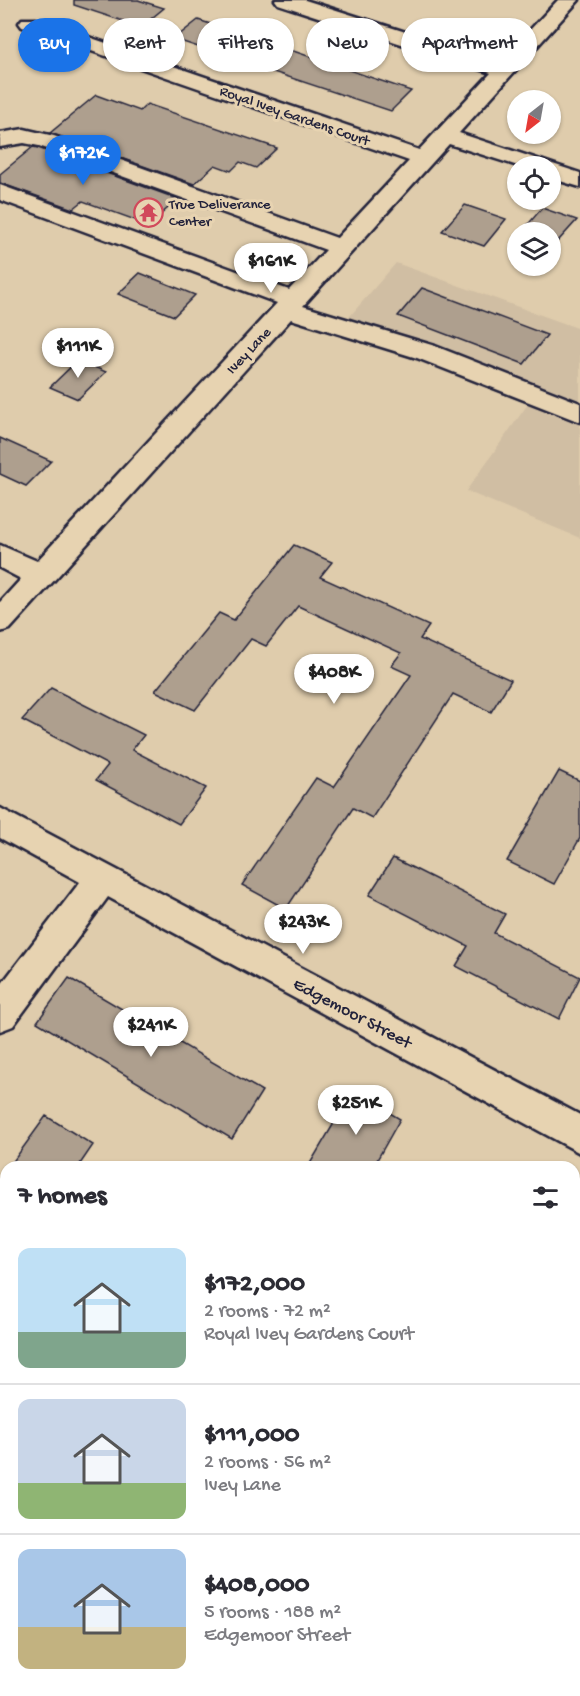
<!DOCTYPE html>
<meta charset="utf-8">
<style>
:root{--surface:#fff;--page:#f2f2f3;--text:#2b2b33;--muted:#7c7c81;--line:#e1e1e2;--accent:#1a73e8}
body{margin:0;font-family:"Gochi Hand",sans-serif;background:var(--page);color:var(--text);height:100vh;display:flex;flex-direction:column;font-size:22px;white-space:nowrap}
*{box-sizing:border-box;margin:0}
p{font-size:20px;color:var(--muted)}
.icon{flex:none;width:33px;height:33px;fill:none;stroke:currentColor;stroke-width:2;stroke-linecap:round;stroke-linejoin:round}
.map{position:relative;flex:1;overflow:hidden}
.drawer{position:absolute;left:0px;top:1161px;width:580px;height:536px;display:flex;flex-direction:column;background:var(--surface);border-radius:18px 18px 0 0;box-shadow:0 2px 4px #0004}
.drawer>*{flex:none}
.hud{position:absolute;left:18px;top:18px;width:544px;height:54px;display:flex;gap:12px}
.needle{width:39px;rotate:211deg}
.fabs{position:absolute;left:507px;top:90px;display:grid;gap:12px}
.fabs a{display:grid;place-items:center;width:54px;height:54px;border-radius:50%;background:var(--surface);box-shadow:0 2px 4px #0004;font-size:30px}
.price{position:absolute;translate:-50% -51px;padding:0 14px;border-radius:21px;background:#fff;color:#222;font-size:20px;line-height:39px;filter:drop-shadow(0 2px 3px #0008)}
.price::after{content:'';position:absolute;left:50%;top:36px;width:18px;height:14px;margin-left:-9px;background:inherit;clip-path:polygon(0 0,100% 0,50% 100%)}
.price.active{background:var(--accent);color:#fff}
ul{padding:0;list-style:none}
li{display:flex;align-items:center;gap:18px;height:150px;padding:0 18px}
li+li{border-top:2px solid var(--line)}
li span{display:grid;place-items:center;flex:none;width:168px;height:120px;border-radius:12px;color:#555}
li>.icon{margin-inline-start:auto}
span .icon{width:72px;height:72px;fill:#fffc;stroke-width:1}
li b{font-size:26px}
h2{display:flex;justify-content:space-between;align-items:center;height:72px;padding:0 18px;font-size:26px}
.chip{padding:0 21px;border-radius:27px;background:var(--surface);box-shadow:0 2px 4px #0004;font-size:21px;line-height:54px}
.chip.active{background:var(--accent);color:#fff}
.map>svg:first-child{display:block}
</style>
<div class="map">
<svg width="580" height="1696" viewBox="0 0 580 1696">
<rect width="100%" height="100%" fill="#dfccac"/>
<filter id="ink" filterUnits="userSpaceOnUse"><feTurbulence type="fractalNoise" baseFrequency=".0167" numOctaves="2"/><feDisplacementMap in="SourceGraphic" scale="12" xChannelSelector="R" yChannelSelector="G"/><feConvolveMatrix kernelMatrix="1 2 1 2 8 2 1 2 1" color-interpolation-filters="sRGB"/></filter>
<g filter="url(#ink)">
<path fill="#d0bea3" d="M396 263 580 329V538L466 491 528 404 337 331Z"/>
<path fill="#ae9f8e" stroke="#22223b" stroke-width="1.5" d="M74 0H138L164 8 141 27 74 5Z
M198 20 223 28 228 25 259 35 255 38 411 91 391 111 174 39Z
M96 95 140 111 147 104 277 148 256 168 240 162 231 171 215 165 194 184 50 133Z
M33 147 38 148 178 199 149 225 83 201 73 209 0 183V174Z
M465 205 506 219 484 246 442 231Z
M542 208 577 220 558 241 550 238V232H534L524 229Z
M140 273 195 295 174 316 118 294Z
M422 288 547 335 524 364 398 316Z
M78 360 106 372 78 399 50 387Z
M0 438 51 461 26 486 0 474Z
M294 545 332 562 320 577 429 626 420 639 511 680 491 712 453 694 372 818 353 808 286 909 242 885 316 778 334 787 411 675 391 666 401 653 298 606 266 646 251 639 195 710 155 691 219 613 234 620Z
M51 688 144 735 132 750 206 788 179 824 96 780 108 765 22 720Z
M559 771 580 781V838L554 884 507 861Z
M393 858 505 914 494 933 580 977 559 1019 456 966 468 946 369 895Z
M69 978 262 1091 232 1139 37 1022Z
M353 1091 400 1119 373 1167H308Z
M46 1116 93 1145 78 1167H9Z"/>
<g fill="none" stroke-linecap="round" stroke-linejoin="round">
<defs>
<path id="minor" d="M275 0H305L500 62 558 0H579L459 133 580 173V187L550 178V166H518L449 144 303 306 435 346 580 403V422L417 358 291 319 10 629 0 632V602L21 579 0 568V545L37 561 277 303 0 200V185L289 290 326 250 39 146 24 143 0 147V133L24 129 54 136 337 238 409 161 22 27 19 23 22 19H36L419 150 491 73 278 4Z
M0 808 580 1115V1153L108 897 13 1026 0 1031V986L80 882 0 838Z"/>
</defs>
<use href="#minor" stroke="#22223b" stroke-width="5"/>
<use href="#minor" fill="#e7d3b1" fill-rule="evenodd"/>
</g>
</g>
<defs>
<symbol id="temple-ring" viewBox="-11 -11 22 22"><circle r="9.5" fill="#e7d3b1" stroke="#d1495b" stroke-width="1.5"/><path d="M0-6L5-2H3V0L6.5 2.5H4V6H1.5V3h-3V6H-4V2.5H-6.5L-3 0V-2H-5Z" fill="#d1495b"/></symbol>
</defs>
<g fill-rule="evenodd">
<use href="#temple-ring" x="132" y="196" width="33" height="33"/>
</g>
<g text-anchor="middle" stroke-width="6" stroke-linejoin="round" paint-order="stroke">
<g font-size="15" fill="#22223b" stroke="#e7d3b1">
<text transform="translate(295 115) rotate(19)" y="5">Royal Ivey Gardens Court</text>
<text transform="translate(248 350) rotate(-47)" y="5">Ivey Lane</text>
</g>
<g font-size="15" fill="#22223b" stroke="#e7d3b1" text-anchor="start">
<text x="169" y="208">True Deliverance<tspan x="169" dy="17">Center</tspan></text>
</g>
<g font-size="18" fill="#22223b" stroke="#e7d3b1">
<text transform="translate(353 1012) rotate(28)" y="6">Edgemoor Street</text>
</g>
</g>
</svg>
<div class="fabs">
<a><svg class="needle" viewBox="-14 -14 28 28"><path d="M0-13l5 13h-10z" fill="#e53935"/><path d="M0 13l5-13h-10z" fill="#7c7c81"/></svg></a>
<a><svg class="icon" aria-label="locate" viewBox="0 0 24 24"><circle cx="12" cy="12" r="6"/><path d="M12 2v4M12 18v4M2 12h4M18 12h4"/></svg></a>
<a><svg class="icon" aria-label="layers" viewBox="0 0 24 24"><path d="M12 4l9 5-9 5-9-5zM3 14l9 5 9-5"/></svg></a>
</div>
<b class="price active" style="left:83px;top:186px">$172K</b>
<b class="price" style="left:271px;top:294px">$161K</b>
<b class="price" style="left:78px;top:379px">$111K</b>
<b class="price" style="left:334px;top:705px">$408K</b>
<b class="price" style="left:303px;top:955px">$243K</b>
<b class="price" style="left:151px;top:1058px">$241K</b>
<b class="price" style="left:356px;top:1136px">$251K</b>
<div class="hud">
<a class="chip active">Buy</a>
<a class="chip">Rent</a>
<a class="chip">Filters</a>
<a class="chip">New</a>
<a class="chip">Apartment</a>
</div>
<section class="drawer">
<h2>7 homes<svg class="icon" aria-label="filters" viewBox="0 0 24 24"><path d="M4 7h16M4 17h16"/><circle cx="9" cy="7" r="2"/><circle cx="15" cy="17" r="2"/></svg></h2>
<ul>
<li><span style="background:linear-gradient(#bfe0f5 70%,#7fa58c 0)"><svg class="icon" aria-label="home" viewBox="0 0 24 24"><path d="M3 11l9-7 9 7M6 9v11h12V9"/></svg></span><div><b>$172,000</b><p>2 rooms · 72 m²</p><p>Royal Ivey Gardens Court</p></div></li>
<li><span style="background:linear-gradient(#c9d6e8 70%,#8fb573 0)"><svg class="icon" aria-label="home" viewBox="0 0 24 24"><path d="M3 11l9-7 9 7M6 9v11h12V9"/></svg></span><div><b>$111,000</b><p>2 rooms · 56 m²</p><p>Ivey Lane</p></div></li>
<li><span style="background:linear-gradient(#a9c7e8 65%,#c2b280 0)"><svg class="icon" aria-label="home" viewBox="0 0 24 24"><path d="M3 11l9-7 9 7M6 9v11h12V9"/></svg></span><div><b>$408,000</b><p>5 rooms · 188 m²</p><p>Edgemoor Street</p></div></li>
</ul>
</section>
</div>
